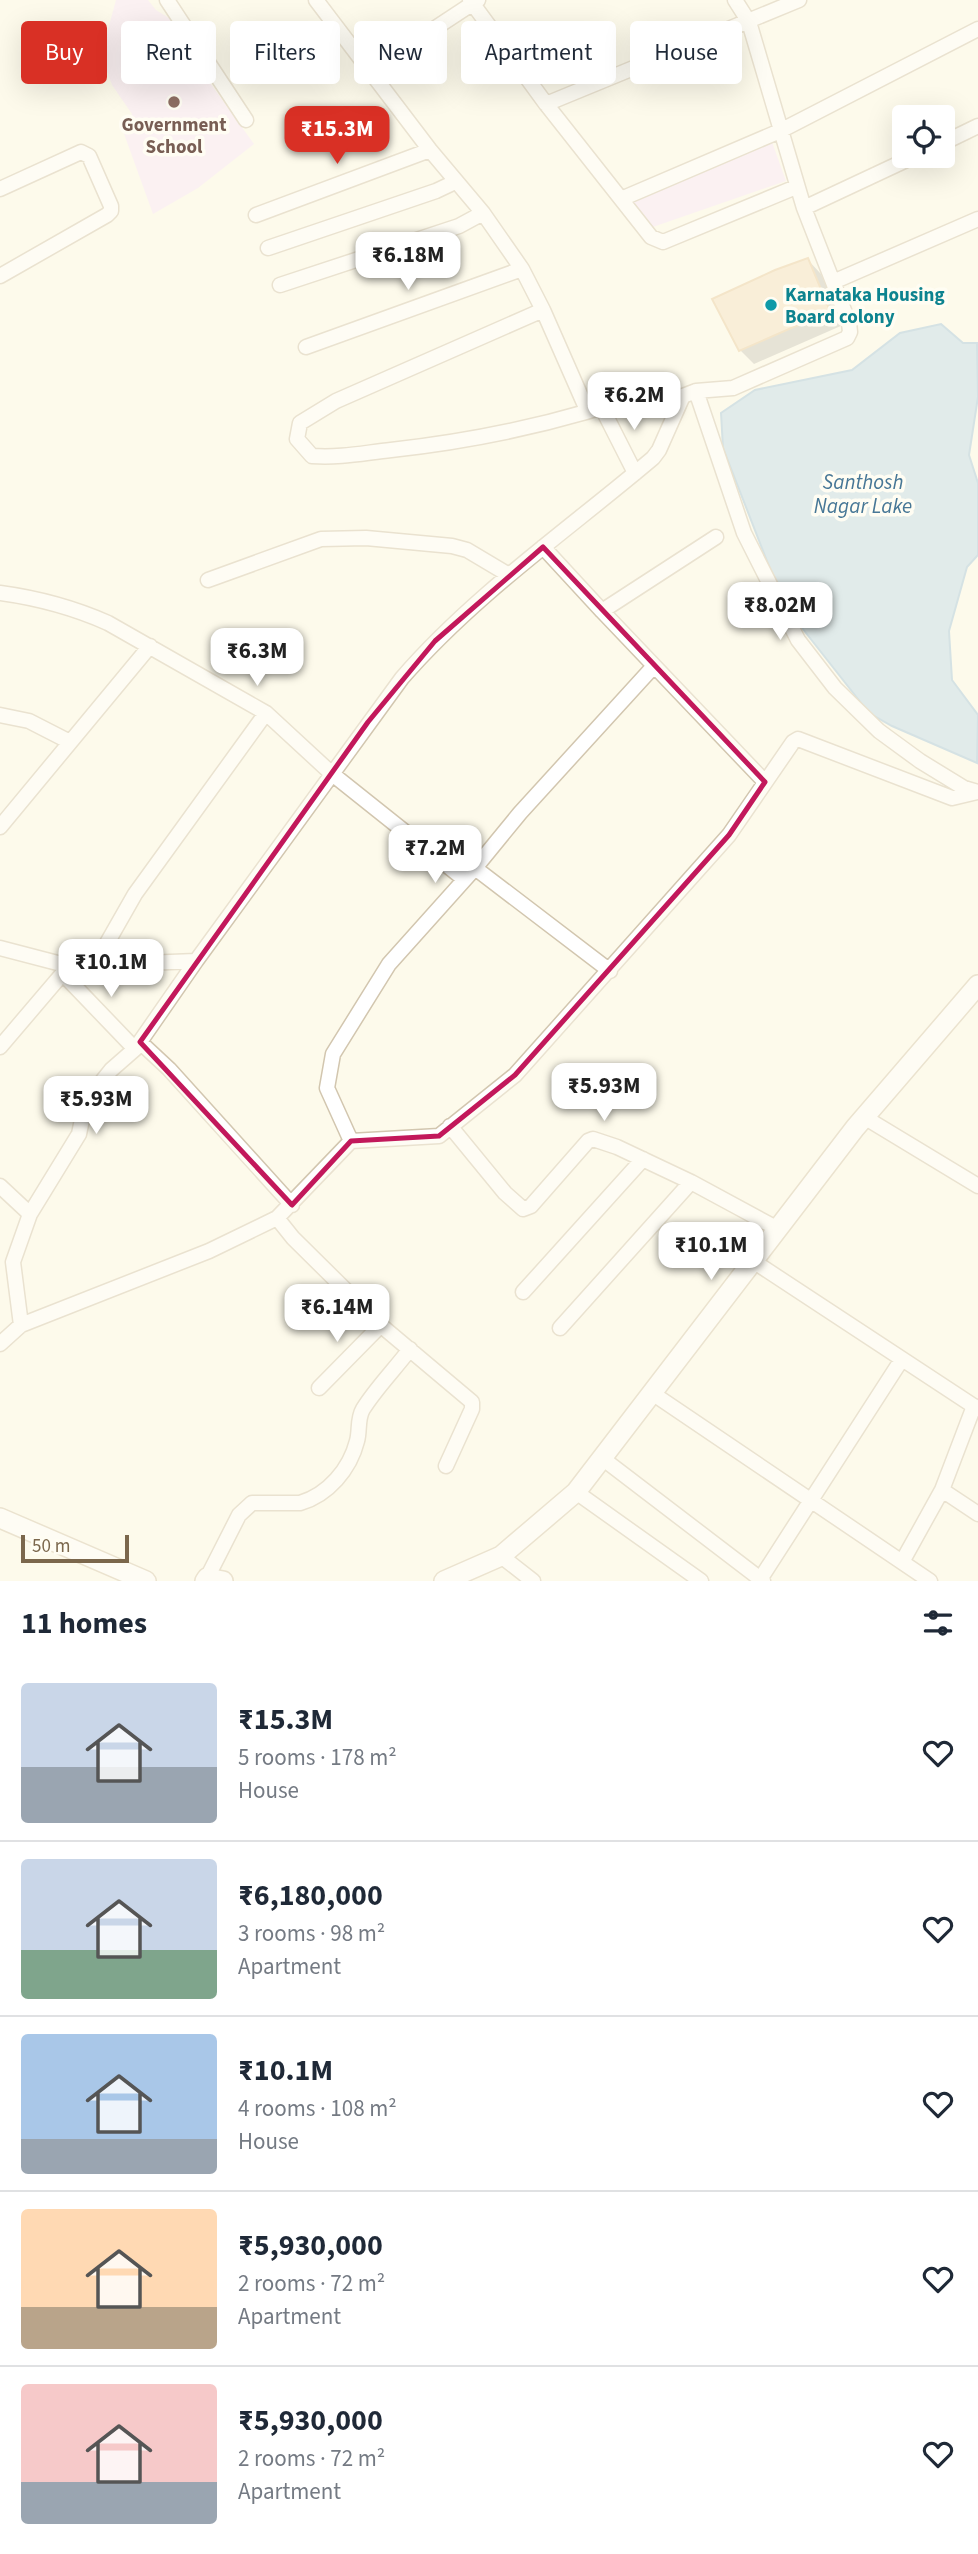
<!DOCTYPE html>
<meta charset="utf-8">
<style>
:root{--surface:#fff;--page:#f6f6f7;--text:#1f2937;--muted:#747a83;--line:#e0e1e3;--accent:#d93025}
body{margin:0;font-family:"Source Sans 3",sans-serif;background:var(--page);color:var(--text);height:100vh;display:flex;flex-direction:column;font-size:26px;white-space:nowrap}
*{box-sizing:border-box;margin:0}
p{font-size:23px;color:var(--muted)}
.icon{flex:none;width:38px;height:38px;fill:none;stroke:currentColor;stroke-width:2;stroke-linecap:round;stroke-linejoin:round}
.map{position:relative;height:1581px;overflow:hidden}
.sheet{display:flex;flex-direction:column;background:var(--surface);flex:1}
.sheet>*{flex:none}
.banner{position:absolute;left:21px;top:21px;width:936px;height:63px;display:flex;gap:14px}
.buttons{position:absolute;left:892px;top:105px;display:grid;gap:14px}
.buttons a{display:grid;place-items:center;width:63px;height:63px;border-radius:7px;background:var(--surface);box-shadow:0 7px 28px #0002;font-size:35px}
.scale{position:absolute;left:21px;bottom:18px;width:108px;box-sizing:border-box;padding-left:7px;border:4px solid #7b674c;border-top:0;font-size:19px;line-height:24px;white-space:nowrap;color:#7b674c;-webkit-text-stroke:5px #fffdf3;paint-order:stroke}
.price{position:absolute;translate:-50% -60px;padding:0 16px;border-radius:14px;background:#fff;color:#222;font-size:23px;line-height:46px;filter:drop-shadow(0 2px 4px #0008)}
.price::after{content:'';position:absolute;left:50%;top:42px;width:21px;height:16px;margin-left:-10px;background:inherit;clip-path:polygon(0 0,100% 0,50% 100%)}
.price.on{background:var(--accent);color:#fff}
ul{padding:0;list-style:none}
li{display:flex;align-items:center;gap:21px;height:175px;padding:0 21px}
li+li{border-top:2px solid var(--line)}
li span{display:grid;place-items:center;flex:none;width:196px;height:140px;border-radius:7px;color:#555}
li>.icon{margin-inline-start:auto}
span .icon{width:84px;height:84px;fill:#fffc;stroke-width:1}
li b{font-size:30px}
h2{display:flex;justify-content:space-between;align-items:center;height:84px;padding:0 21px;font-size:30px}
.pill{padding:0 24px;border-radius:7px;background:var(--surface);box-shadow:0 7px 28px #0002;font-size:24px;line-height:63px}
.pill.on{background:var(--accent);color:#fff}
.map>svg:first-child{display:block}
</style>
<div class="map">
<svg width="978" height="1581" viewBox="0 0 978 1581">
<rect width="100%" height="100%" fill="#fdfaeb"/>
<path fill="#f8e7fa" d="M116 0H148L156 10 190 31V55L254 144 198 188 153 214 123 131 132 114 112 85 101 55Z
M772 142 786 181 650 228 626 201Z"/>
<path fill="#bed9e9" stroke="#a4c6db" stroke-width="2" d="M941 324 963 343H977L978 397 969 455 978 483V555L967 567 949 631 952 680 978 715 977 763 892 726 869 713 795 619 779 592 723 448 721 413 755 390 852 370 900 333Z"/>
<path fill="#0003" d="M808 260 821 274 843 325 754 364 740 350Z"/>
<path fill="#f4e1c2" stroke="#e8cca1" stroke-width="2" d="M808 258 830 311 739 351 712 299 775 270Z"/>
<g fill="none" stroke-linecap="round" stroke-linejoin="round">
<defs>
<path id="street" d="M167 0 246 120
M316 0 430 150 483 213 522 269 543 310 587 410
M470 0 546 104 621 199 780 131 978 29
M735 0 749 22 804 208 915 156
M370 71 478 0
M546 104 799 0
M943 143 978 126
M0 189 81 152 89 156 111 206V211L107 215 0 276
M621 199 651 237 663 242 796 187
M256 215 430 150
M268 248 436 191 455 182
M833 282 978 219
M280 285 459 226 483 213
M543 310 336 401 300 423 297 439 312 456C340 458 363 453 391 450 483 440 576 419 662 387
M306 347 522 269
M696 391 744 533 798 640 835 688 879 731 920 761 964 788 978 792
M601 406 635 473
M716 537 602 611 765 782
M543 547 602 611
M208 580 321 539 366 538 452 546 467 550 509 575
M0 593C37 598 74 608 108 623L266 713 331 773 464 879
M0 715 29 721 70 742
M0 827 150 646
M475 868 610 971
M0 948 69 966 196 961 402 678C475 594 568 530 653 458L659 450 683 396 696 391 733 388 847 338 850 332 849 323 804 208
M94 966 135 894 266 713
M63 974 135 1049
M140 1042 169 1069 292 1205
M0 1047 69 966
M864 1117 978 1186
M450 1126 505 1193 523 1209 531 1206 588 1141 593 1139 617 1147 691 1182 778 1229
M351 1141 327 1088 333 1054 389 964 475 868 520 813 654 666
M0 1186 30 1214
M277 1218 293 1238 384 1328 472 1402V1409L446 1466
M753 1261 978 1409
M523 1292 643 1159
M21 1325 13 1262 30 1214 79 1134 84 1110 91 1095 111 1070 135 1049 196 961
M560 1328 691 1182
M0 1344 21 1325 209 1251 277 1218 351 1141 439 1136 515 1075 729 835 793 742 798 739 952 798 977 792
M319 1388 381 1325
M652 1393 930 1581
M602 1458 763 1581
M942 1490 978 1514
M576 1492 701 1581
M501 1556 533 1581
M902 1562 942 1490 974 1406
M207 1578 239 1515 252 1503H300C328 1495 350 1469 357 1441 360 1431 357 1419 363 1409 376 1388 395 1369 410 1349
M759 1581 902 1359"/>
<path id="secondary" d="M0 1518 146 1581
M205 1581 207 1578 223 1581
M444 1581 501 1556 576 1492 855 1128 978 985"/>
</defs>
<use href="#street" stroke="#d2c6af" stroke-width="17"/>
<use href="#secondary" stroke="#d5c7ad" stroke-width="22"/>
<use href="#street" stroke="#fff" stroke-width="14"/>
<use href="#secondary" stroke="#fff" stroke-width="19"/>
</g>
<path d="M0 0H978V1581H0ZM543 547 765 782 729 835 515 1075 439 1136 351 1141 292 1205 140 1042 368 722 435 641Z" fill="#fdfaeb" fill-opacity=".55" fill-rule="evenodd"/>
<path fill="none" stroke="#c2185b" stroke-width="5" stroke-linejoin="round" d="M543 547 765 782 729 835 515 1075 439 1136 351 1141 292 1205 140 1042 368 722 435 641Z"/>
<circle fill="#8d6e63" stroke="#fffdf3" stroke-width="2.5" cx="174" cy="102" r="7"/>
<circle fill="#0f9aa8" stroke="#fffdf3" stroke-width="2.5" cx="771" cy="305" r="7"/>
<g text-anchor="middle" stroke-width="7" stroke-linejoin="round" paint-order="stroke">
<g font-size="19" font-weight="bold" fill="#785e54" stroke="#fffdf3">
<text x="174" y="131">Government<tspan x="174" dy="22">School</tspan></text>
</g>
<g font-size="19" font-weight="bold" fill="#0d838f" stroke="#fffdf3" text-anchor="start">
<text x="785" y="301">Karnataka Housing<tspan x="785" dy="22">Board colony</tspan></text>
</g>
<g font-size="21" font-style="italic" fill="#477796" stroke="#fffdf3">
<text x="863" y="489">Santhosh<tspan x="863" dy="24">Nagar Lake</tspan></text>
</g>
</g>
</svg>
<div class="buttons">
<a><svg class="icon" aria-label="locate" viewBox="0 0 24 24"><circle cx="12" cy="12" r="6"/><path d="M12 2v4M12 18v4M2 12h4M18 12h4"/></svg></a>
</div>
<div class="scale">50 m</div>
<b class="price on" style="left:337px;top:166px">₹15.3M</b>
<b class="price" style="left:408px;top:292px">₹6.18M</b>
<b class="price" style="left:634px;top:432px">₹6.2M</b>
<b class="price" style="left:780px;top:642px">₹8.02M</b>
<b class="price" style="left:257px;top:688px">₹6.3M</b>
<b class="price" style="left:435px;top:885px">₹7.2M</b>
<b class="price" style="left:111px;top:999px">₹10.1M</b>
<b class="price" style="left:604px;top:1123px">₹5.93M</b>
<b class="price" style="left:96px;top:1136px">₹5.93M</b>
<b class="price" style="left:711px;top:1282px">₹10.1M</b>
<b class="price" style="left:337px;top:1344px">₹6.14M</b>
<div class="banner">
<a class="pill on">Buy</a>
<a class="pill">Rent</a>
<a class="pill">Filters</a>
<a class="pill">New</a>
<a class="pill">Apartment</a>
<a class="pill">House</a>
</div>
</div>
<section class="sheet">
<h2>11 homes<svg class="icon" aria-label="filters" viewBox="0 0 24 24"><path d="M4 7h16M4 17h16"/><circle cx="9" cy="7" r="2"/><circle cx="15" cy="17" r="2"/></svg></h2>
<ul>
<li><span style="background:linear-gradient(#c9d6e8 60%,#9aa5b1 0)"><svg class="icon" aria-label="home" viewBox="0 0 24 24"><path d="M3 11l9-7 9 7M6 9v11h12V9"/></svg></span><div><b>₹15.3M</b><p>5 rooms · 178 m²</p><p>House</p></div><svg class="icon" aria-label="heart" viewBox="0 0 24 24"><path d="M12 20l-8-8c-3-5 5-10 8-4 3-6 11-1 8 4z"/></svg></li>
<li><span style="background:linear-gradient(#c9d6e8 65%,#7fa58c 0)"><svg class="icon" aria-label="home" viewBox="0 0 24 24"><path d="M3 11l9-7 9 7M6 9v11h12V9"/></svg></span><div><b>₹6,180,000</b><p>3 rooms · 98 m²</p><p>Apartment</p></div><svg class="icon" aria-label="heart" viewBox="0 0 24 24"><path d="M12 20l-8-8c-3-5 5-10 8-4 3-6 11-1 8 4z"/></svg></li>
<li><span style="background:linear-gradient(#a9c7e8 75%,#9aa5b1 0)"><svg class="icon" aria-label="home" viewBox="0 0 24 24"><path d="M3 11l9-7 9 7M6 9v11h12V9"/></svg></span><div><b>₹10.1M</b><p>4 rooms · 108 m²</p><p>House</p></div><svg class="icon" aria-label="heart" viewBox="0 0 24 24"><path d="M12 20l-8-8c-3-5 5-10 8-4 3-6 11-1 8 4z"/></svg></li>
<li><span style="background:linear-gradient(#ffd9b3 70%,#b9a48a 0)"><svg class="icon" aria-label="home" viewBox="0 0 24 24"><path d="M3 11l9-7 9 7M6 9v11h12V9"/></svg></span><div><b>₹5,930,000</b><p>2 rooms · 72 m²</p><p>Apartment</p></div><svg class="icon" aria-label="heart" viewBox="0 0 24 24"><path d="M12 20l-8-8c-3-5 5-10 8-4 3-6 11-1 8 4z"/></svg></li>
<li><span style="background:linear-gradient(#f6c9c9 70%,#9aa5b1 0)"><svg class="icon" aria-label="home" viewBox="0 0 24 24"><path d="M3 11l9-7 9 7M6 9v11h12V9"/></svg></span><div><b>₹5,930,000</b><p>2 rooms · 72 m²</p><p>Apartment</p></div><svg class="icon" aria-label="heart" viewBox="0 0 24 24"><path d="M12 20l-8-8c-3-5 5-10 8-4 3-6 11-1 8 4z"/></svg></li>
</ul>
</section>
